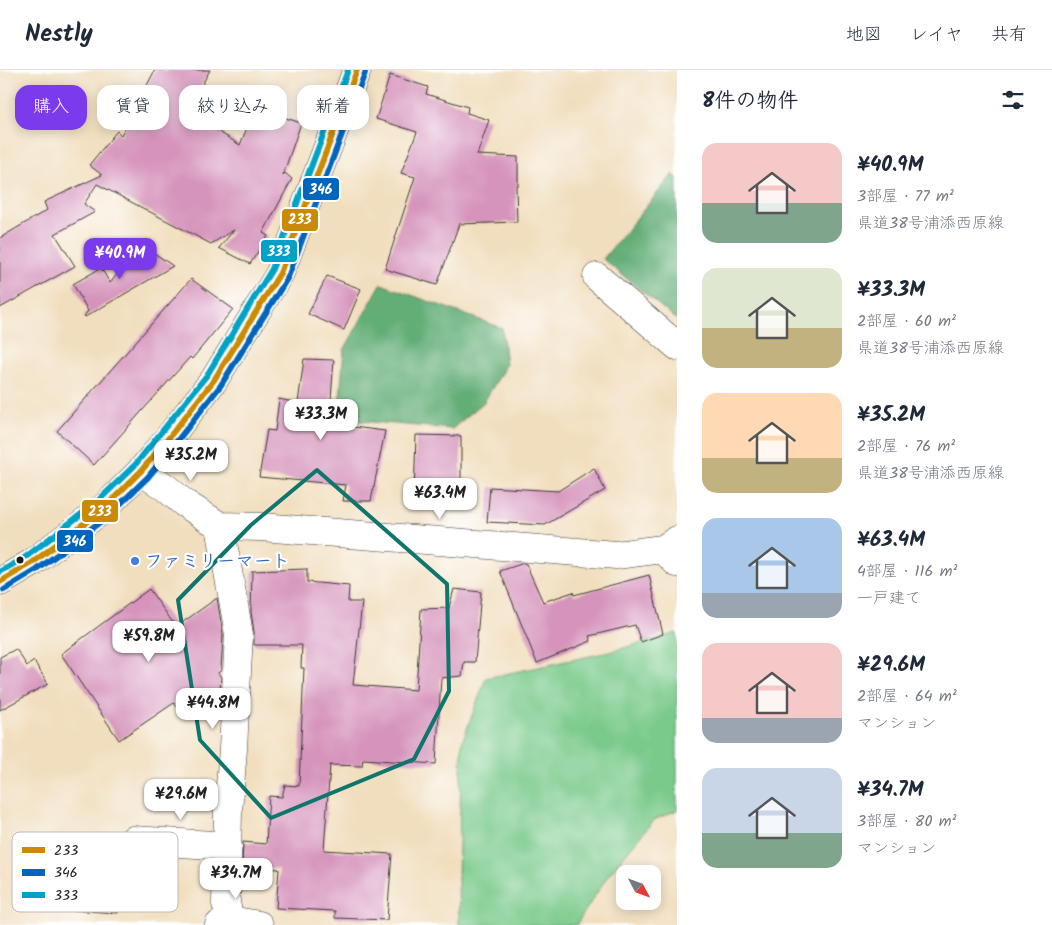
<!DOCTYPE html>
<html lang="ja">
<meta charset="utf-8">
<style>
:root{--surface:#fff;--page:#f6f6f7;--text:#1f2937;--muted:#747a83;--line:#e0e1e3;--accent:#7c3aed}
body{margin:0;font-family:Kalam,"Klee One",sans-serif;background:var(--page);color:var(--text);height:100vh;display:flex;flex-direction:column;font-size:19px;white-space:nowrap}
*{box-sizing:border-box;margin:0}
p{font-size:16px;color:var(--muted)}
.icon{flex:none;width:28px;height:28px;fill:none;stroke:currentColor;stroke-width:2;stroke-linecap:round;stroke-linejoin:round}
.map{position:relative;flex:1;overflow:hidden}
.side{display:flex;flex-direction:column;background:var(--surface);width:375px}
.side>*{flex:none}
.hud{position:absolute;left:15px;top:15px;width:475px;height:45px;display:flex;gap:10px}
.needle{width:32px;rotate:131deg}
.buttons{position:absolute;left:616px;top:795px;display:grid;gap:10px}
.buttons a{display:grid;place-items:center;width:45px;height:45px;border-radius:10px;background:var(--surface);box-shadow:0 2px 12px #0003;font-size:25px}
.price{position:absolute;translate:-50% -42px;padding:0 11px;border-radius:10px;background:#fff;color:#222;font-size:16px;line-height:32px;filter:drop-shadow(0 1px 2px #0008)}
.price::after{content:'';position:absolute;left:50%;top:30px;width:15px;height:11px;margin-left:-8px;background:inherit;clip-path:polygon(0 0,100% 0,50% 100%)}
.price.active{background:var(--accent);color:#fff}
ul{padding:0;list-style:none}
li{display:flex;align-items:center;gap:15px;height:125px;padding:0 25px}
li span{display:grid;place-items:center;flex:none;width:140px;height:100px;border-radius:15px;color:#555}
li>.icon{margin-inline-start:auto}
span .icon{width:60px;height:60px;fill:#fffc;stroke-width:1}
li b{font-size:21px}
h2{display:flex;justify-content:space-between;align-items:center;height:60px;padding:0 25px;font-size:21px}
.tag{padding:0 18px;border-radius:15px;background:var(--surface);box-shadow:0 2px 12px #0003;font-size:18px;line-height:45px}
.tag.active{background:var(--accent);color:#fff}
header{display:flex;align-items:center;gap:30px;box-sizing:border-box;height:70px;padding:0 25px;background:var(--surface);border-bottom:1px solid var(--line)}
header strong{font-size:24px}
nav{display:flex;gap:28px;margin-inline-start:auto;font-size:18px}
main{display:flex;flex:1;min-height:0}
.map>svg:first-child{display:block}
</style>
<header>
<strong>Nestly</strong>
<nav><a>地図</a><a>レイヤ</a><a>共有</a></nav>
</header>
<main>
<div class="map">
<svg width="677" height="855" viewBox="0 0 677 855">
<rect width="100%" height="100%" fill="#fff"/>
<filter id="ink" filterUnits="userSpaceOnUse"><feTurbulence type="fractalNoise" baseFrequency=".02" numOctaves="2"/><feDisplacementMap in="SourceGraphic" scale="10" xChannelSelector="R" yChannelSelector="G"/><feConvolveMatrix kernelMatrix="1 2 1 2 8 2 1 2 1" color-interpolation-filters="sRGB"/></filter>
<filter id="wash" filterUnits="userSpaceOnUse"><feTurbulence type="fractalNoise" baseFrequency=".0096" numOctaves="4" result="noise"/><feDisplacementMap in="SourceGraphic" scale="20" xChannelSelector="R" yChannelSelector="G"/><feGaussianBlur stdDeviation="1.12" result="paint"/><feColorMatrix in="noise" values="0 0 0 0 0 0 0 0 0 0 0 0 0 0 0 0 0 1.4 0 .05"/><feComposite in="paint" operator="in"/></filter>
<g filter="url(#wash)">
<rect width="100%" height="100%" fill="#f1debe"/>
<path fill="#7aca8b" stroke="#4b7354" d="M677 563V740L654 750 609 804 576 855H459L458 808 462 672 486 608 609 582Z"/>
<path fill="#63ae77" stroke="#40654a" d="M673 104 677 108V250L603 189Z
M381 214 502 258 506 295 484 332 452 359 338 349 344 280Z"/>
<g id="blocks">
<path fill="#d694bc" d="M155 0H210L187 42 240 75 251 48 268 42 301 53 283 105 285 103 292 109 263 163 268 166 250 194 219 178 234 160 211 174 97 114 84 134 95 142 55 164 75 196 0 238V168L47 140 44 132 102 105 89 95 117 61 121 65Z
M390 5 428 17 426 24 468 37 467 43 489 50 477 85 518 87V116H516L517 152 459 154 437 215 385 199 415 107 401 103 417 62 376 49Z
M141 174 173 196 85 247 84 246 88 241 73 214 101 198 110 213Z
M327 206 361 219 344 260 308 244Z
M191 209 233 239 192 289 190 287 94 395 57 361Z
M304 289 334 290 329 354 385 361 371 431H343L346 415 259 407 267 360 275 361 279 329 298 333Z
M416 365 461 366V425L414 424Z
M594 398 605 420 545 455 487 452 490 417 558 421Z
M524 493 526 494 543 532 573 522 574 525 649 505 663 564 641 572 635 555 589 566 591 571 537 593 500 501Z
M307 499V512L349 516 348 532H362L353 615 416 620 421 539 449 538 454 519 481 522 475 592H464L462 606 441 608 436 694 363 689 362 696 330 695 324 780 392 784 387 850 335 848V841L276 838 279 799 242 797 243 772 266 774 269 726 282 727 285 715 299 716 304 598H301L302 575H254V562L251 542 252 501Z
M149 519 176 557 217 528 223 565 221 600 218 603 221 607 220 620 183 645 174 633 119 670 61 584Z
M16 579 27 596 34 591 48 614 0 640V587Z
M42 790 121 793 118 843 40 838Z"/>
</g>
</g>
<g filter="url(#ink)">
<use href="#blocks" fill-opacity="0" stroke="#3c3934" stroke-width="1"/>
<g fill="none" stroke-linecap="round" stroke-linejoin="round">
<defs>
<path id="street" d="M597 207 677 276
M220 456 239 564 233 679 228 741 226 834 232 855
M663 479 677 493
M133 770 228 776
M219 855 230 850 259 855"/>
<path id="secondary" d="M141 401 165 417 184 433 220 456 261 457 616 485 663 479 677 470"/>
<path id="primary" d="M0 512 32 493 103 439 141 401 167 370 214 310 280 203 357 0"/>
</defs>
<use href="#street" stroke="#3c3934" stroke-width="29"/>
<use href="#secondary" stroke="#3c3934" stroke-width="29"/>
<use href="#primary" stroke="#3c3934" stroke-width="29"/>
<use href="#street" stroke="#fff" stroke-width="28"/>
<use href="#secondary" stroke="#fff" stroke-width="28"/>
<use href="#primary" stroke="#fff" stroke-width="28"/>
<defs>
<path id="bus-1" d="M0 512 32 493 103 439 141 401 167 370 214 310 280 203 357 0"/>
<path id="bus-2" d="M4 520 37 500 109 445 148 407 174 375 221 315 288 207 365 3"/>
<path id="bus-3" d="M0 502 27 486 97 432 135 395 207 305 272 199 348 0"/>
</defs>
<use href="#bus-1" stroke="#fff" stroke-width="10"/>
<use href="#bus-2" stroke="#fff" stroke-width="10"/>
<use href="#bus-3" stroke="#fff" stroke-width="10"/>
<use href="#bus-1" stroke="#cb8a06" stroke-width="6"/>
<use href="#bus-2" stroke="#0065bd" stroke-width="6"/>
<use href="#bus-3" stroke="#01a2c5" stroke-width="6"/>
</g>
</g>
<path fill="none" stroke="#0f766e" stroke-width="4" stroke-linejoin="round" d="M317 400 447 514 449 621 414 689 271 748 200 670 178 530 251 455Z"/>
<circle fill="#1c1c1c" stroke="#fff" stroke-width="2" cx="20" cy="490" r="4.5"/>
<circle fill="#3f7fe0" stroke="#fff" stroke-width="2" cx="135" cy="491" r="5"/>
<g text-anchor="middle" stroke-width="4.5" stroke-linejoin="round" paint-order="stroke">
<g font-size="18" font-weight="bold" fill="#366cbe" stroke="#fff" text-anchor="start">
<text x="145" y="497">ファミリーマート</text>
</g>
</g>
<rect x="12" y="762" width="166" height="80" rx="8" fill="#fff" stroke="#bbb" stroke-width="1"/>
<rect x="22" y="777" width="23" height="6" fill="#cb8a06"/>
<rect x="22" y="799" width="23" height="7" fill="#0065bd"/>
<rect x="22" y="822" width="23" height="6" fill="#01a2c5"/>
<g font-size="14" fill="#1c1c1c">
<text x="54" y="785">233</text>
<text x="54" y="807">346</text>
<text x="54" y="830">333</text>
</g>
<g stroke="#fff" stroke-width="2">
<rect x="302" y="107" width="38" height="24" rx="5" fill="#0065bd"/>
<rect x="281" y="138" width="38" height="24" rx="5" fill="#cb8a06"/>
<rect x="260" y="169" width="38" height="24" rx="5" fill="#01a2c5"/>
<rect x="81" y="429" width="38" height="24" rx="5" fill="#cb8a06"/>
<rect x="56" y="459" width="38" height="24" rx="5" fill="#0065bd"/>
</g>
<g font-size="14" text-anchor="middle" font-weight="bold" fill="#fff">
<text x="321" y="124">346</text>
<text x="300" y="154">233</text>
<text x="279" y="186">333</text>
<text x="100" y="446">233</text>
<text x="75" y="476">346</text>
</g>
</svg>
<div class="buttons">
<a><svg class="needle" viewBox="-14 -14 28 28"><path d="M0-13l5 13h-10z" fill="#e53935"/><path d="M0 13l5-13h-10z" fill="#747a83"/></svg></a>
</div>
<b class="price active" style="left:120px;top:210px">¥40.9M</b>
<b class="price" style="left:321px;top:371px">¥33.3M</b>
<b class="price" style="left:191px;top:412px">¥35.2M</b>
<b class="price" style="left:440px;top:450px">¥63.4M</b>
<b class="price" style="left:149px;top:593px">¥59.8M</b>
<b class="price" style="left:213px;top:660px">¥44.8M</b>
<b class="price" style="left:181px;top:751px">¥29.6M</b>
<b class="price" style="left:236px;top:830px">¥34.7M</b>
<div class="hud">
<a class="tag active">購入</a>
<a class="tag">賃貸</a>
<a class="tag">絞り込み</a>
<a class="tag">新着</a>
</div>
</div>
<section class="side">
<h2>8件の物件<svg class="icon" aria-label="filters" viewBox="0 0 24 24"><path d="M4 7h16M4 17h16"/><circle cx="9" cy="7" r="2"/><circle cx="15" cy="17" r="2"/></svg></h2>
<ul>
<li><span style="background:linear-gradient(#f6c9c9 60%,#7fa58c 0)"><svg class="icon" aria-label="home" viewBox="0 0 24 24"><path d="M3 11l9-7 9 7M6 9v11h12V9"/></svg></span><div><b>¥40.9M</b><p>3部屋 · 77 m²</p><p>県道38号浦添西原線</p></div></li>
<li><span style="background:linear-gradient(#dfe7d0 60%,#c2b280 0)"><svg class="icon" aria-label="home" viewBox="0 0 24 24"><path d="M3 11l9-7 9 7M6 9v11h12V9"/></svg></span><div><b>¥33.3M</b><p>2部屋 · 60 m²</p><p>県道38号浦添西原線</p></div></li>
<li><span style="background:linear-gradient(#ffd9b3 65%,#c2b280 0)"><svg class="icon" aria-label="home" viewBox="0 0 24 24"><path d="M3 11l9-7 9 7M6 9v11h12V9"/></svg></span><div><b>¥35.2M</b><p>2部屋 · 76 m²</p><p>県道38号浦添西原線</p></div></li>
<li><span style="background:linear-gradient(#a9c7e8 75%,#9aa5b1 0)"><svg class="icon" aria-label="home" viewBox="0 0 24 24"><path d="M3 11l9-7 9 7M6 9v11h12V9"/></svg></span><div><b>¥63.4M</b><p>4部屋 · 116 m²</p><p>一戸建て</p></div></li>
<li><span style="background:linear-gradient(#f6c9c9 75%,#9aa5b1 0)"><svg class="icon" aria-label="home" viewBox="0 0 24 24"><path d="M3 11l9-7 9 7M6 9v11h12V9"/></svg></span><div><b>¥29.6M</b><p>2部屋 · 64 m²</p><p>マンション</p></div></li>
<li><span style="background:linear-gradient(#c9d6e8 65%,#7fa58c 0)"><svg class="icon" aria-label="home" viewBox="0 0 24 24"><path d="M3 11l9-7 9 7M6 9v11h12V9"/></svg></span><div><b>¥34.7M</b><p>3部屋 · 80 m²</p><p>マンション</p></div></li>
</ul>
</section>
</main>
